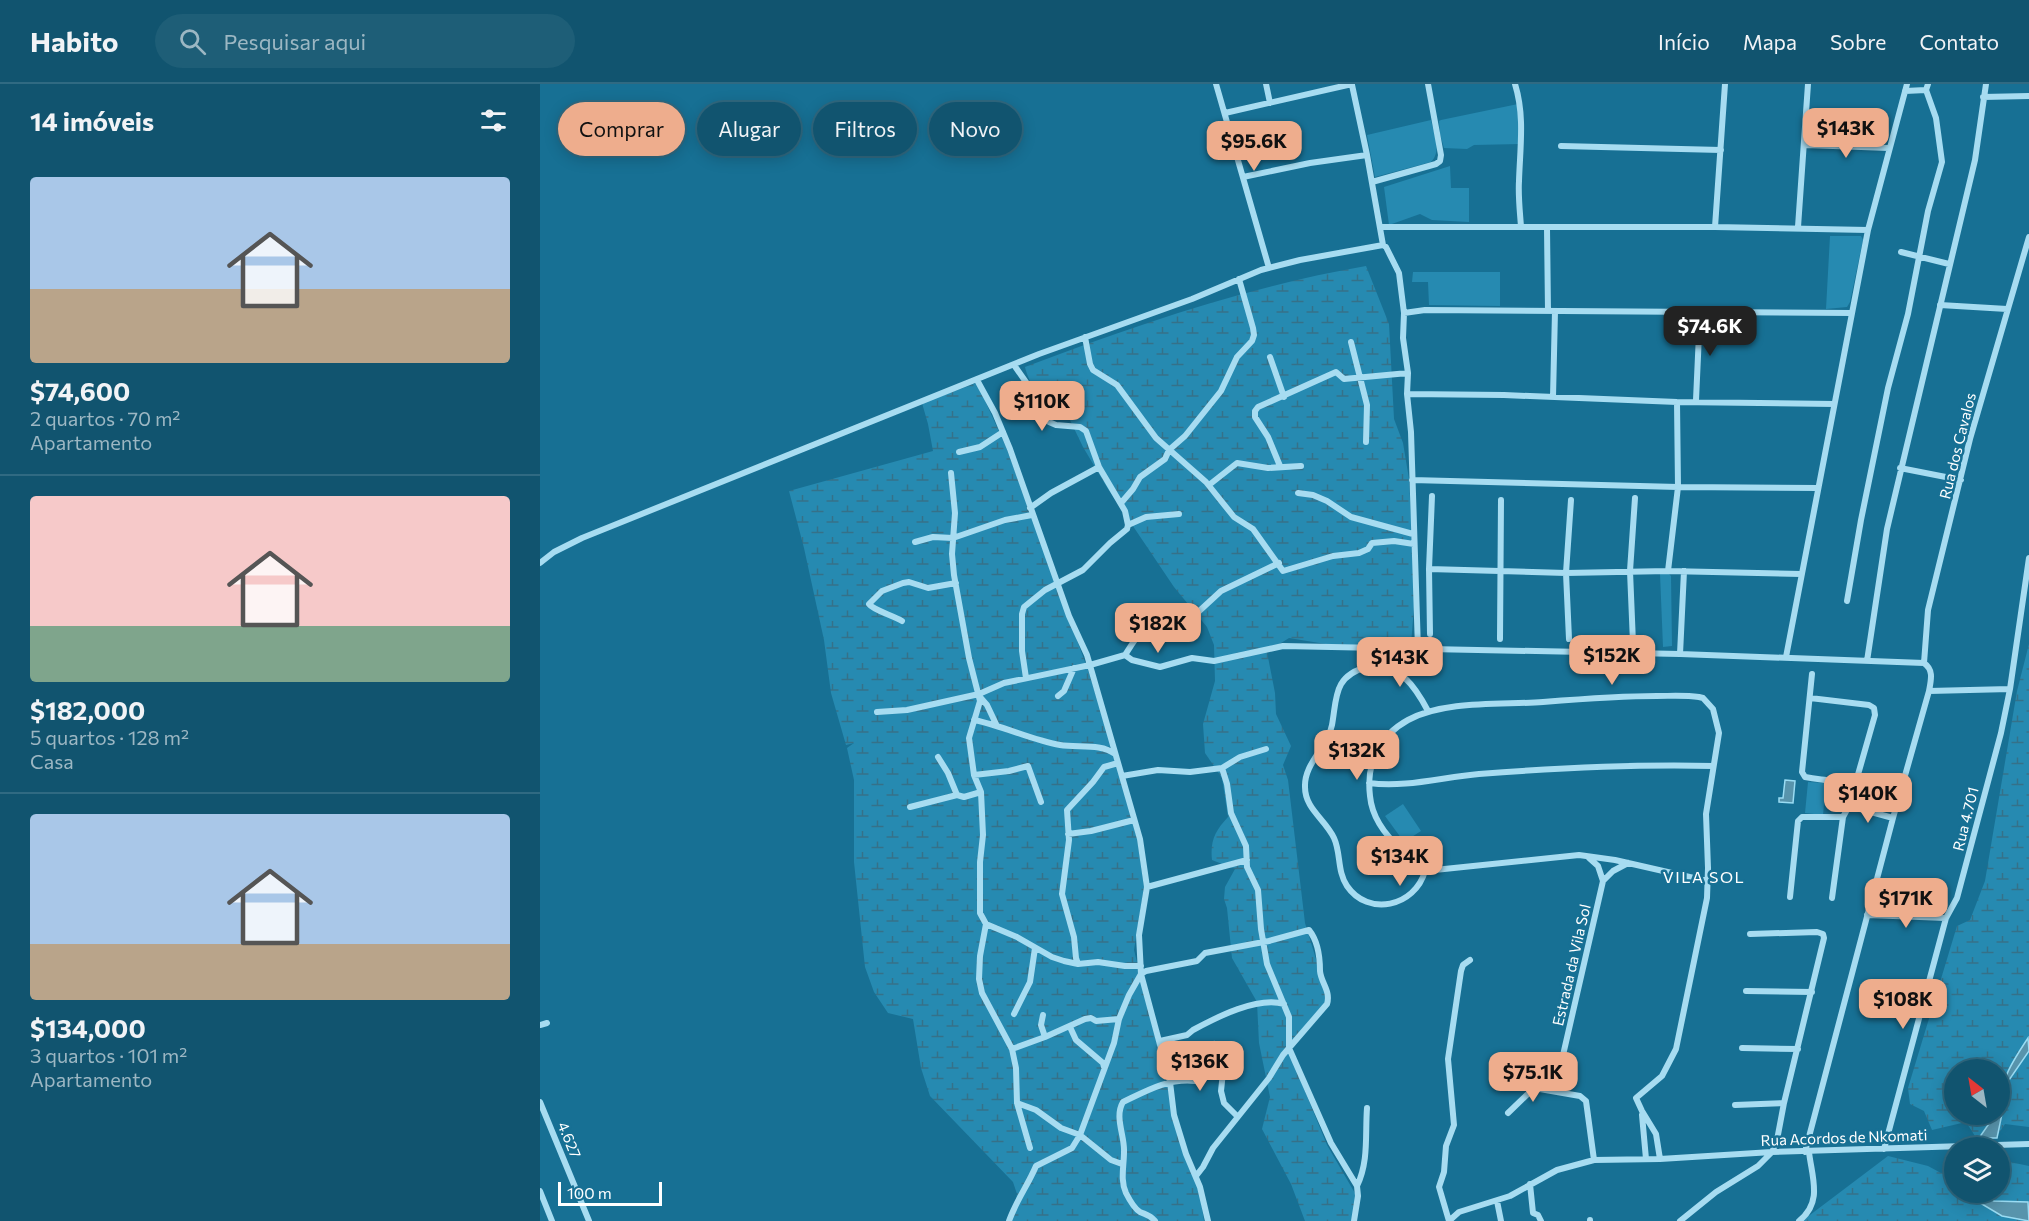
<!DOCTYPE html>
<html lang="pt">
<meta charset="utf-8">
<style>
:root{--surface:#11546f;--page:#1e5e77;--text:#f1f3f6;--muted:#9cb7c3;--line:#306a82;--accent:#eead8d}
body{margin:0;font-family:Commissioner,sans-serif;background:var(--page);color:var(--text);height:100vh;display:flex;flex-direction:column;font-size:22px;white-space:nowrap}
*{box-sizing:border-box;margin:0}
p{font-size:20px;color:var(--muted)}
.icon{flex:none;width:33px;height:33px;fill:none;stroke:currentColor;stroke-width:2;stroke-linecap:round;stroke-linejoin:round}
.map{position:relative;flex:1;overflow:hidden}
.side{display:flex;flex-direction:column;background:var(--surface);width:540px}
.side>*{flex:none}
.top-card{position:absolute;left:18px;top:18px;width:570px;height:54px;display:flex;gap:12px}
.needle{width:39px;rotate:329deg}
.controls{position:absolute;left:1404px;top:975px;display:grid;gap:12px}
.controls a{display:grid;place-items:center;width:66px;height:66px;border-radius:50%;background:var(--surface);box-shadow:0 3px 15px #0003,0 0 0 2px var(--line);font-size:30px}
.scale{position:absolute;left:18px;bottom:15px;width:104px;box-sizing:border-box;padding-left:6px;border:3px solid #fff;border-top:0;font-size:16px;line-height:21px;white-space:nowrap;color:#fff;-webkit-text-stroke:4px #177094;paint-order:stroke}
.price{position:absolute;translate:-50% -51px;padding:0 14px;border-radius:12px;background:var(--accent);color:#111;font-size:20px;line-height:39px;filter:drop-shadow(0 2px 3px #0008)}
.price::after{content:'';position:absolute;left:50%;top:36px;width:18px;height:14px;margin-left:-9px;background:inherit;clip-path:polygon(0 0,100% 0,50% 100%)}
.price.on{background:#222;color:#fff}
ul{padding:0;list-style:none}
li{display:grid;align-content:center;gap:12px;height:318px;padding:0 30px}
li+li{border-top:2px solid var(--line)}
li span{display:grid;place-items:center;height:186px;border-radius:6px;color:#555}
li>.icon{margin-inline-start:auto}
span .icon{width:108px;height:108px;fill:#fffc;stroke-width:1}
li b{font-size:26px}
h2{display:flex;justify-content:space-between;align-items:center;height:72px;padding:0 30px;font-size:26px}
.tag{padding:0 21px;border-radius:27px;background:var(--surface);box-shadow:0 3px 15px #0003,0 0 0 2px var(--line);font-size:21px;line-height:54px}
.tag.on{background:var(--accent);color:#111}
header{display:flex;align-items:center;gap:36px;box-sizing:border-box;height:84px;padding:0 30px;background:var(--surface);border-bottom:2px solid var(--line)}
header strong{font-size:28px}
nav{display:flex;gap:33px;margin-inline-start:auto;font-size:21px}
.search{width:420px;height:54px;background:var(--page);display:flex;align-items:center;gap:15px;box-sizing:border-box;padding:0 21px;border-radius:33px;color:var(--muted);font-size:22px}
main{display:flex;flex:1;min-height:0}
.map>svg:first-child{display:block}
</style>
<header>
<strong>Habito</strong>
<div class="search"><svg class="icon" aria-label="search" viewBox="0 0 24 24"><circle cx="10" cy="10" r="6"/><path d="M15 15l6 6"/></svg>Pesquisar aqui</div>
<nav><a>Início</a><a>Mapa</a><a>Sobre</a><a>Contato</a></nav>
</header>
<main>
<section class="side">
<h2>14 imóveis<svg class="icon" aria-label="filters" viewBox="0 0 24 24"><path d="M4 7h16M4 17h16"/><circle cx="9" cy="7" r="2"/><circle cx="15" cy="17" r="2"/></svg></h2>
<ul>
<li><span style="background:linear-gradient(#a9c7e8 60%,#b9a48a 0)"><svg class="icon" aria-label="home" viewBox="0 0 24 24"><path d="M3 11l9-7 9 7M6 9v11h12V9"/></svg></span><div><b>$74,600</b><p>2 quartos · 70 m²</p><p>Apartamento</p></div></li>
<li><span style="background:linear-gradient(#f6c9c9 70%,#7fa58c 0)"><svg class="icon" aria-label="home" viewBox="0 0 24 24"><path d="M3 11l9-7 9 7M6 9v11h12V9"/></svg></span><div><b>$182,000</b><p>5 quartos · 128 m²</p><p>Casa</p></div></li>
<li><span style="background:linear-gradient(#a9c7e8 70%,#b9a48a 0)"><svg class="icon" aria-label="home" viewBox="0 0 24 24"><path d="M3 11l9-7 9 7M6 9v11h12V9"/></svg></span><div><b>$134,000</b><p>3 quartos · 101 m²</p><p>Apartamento</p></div></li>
</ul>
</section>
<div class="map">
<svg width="1489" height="1137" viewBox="0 0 1489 1137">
<defs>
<pattern id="wetland-marsh" width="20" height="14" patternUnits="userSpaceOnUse" patternTransform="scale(1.5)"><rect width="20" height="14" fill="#268ab1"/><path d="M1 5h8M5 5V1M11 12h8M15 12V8" fill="none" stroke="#357189"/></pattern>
</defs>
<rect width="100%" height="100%" fill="#177094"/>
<path fill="#268ab1" d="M978 20 980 60 934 61 927 65 904 64 900 50 899 37 901 36Z
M891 36C894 50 902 67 891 78L835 93 827 51Z
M910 82 911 104H929V138L892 136 880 130 849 141 844 103Z
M1290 152H1321L1323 156 1310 218 1307 223 1286 225Z
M873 188H960V222L889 221 888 198H872Z
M1120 490H1129L1131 492 1132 562 1123 563Z
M1268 698 1286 699 1283 731 1265 729Z
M863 720 881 747 864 758 845 732Z"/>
<path fill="url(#wetland-marsh)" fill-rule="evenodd" d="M826 182 849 240 854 335 863 359 869 395 875 511 871 560 810 564 749 554 727 568 735 609 736 630 751 662 743 681 748 696 765 839 786 908 785 918 753 956 746 961 787 1061 816 1111 812 1137H765L751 1100 722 1045 730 1013 719 959 717 918 692 874 687 824 684 815 685 803 695 785 672 776C670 757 675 747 688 733L682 694 665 669 663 640 675 597 674 561 667 543 634 503 568 405 543 363 530 336C526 335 520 335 516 332 503 324 488 297 485 283 595 241 710 202 826 182Z
M437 299 466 363 549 589 572 663 524 660 432 635 427 637 453 641 500 657 556 665 574 671 597 754 604 803 594 866 629 1009 660 1111 664 1137H472L477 1110 473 1098 390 1012 381 984 373 935 348 929 334 908 325 883 314 778V696L307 664 314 659 306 661 291 609 284 556 264 464 249 407 393 367 388 340 382 319Z
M1489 560V1043L1465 1040 1457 1052H1435L1426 1038 1392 1046 1384 1027 1370 1020 1368 1004 1417 842 1430 836 1445 797 1477 607ZM1414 986H1460V1030H1414Z
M1464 1066 1470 1078 1489 1082V1137H1262L1348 1072 1388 1082 1401 1089 1414 1087V1108H1460V1067Z"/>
<path fill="#5894ac" stroke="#9adcf3" stroke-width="1.5" d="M1245 696 1255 697 1253 719 1239 718V714H1243Z
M1488 954 1489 967 1469 996 1457 1054H1439L1455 1031 1460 1030C1460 996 1470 981 1488 954Z
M1428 1109H1439L1454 1117 1488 1118 1489 1137 1462 1132 1430 1113Z"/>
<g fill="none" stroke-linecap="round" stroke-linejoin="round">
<path stroke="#a7dcf1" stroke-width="6" d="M676 0 729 184
M726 0 730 19
M975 0C985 32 980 64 979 97 978 112 980 128 981 143
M812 1 827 71 843 161
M1365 7 1386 6
M1443 13 1489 12
M685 29 812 0
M1265 61 1349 64
M1021 62 1181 66
M703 93 770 79 827 71
M832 98 896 80 900 77 901 71 888 0
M840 143H1175L1328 146
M1175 143 1185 0
M1258 143 1268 0
M1007 144 1008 227
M1361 168 1409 180
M1400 221 1467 225
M864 229 885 226 1312 229
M545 253 550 280 553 286 577 301 616 354 666 398 694 433 713 445 743 487 793 472 819 469 828 465 832 459 854 457 874 460
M811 258 827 321 826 358
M730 273 744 313
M474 281 488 301 499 325 509 338 516 341 540 343 546 347 559 383 585 427 588 441
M437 296 455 329 470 365 529 532 547 571 600 755 607 803 599 851 601 890 630 998 634 1031 646 1070 660 1103 668 1137
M867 310 964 311 1137 318 1294 320
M1013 313 1015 227
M1156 316 1160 228
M419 368 440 363 463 348
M740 382 728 353 715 333V327L718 323 796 288 804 295 868 289
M1360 384 1421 396
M411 389 415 429 412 470 414 491 429 574 440 617 429 654 434 691 441 708 443 751 440 778V829L446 840 477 853 512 873 524 877 538 880 558 878 585 882H601
M872 396 1138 403 1278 404
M669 401 697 379 728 384 761 382
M758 409 773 411 787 417 811 433 873 450
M581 419 593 405 600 393 625 375 629 366 645 352 681 307 697 273 712 257 714 251 713 244 699 195
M490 424 511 409 559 383
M375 458 393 453 413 454 465 436 492 431
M0 479 14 468 42 454 499 270 652 215 721 186 760 176 843 161 846 163 859 189 864 229 863 254 868 289 867 310 871 348 878 565
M889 485 1026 489 1031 416
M1128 487 1261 490
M1307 517 1321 436 1348 304 1368 230 1388 127 1402 78 1396 34 1386 6 1388 0
M362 537C352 531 333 526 329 520L342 507 363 499 369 498 388 504 416 499
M890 550 889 485 892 412
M960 555 961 416
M1029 555 1026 489 1128 487 1138 403 1137 318
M1093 559 1090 487 1095 414
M1140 570 1144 487
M585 571C593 559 601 543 615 539L626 544 643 542 681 507 739 479
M1246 573 1328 146 1367 0
M1327 577 1347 445 1435 76 1446 0
M1384 579 1388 526 1430 355 1489 153
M1272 590 1262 688 1265 693C1293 699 1298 690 1309 722
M486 594 482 567V530L484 523 505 506 543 486 570 459 587 445 588 441 606 433 639 430
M1389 607 1470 605
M518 612 524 607 534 584
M440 613 447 621 456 640
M888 627C876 604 858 576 827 583 793 592 797 614 792 641 788 663 764 679 765 703 765 725 785 735 794 754 801 769 797 787 807 802 828 833 875 823 885 787 881 776 870 773 862 766 846 752 832 734 830 712 826 679 839 652 868 636 905 616 962 621 1003 618 1041 615 1079 612 1117 612 1131 612 1145 611 1159 613L1163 614 1173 625 1179 649 1166 730 1168 784 1167 814 1136 965 1122 992 1096 1014 1102 1027 1116 1050 1120 1075
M337 628 367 626 439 610 464 599 550 581 585 571 592 576 620 583 652 574 674 577 743 562 1140 570 1384 579C1394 586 1391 596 1389 607L1353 734 1265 1068
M434 636C464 642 491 656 520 661 538 664 561 659 575 670
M398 673 408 689 417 711
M682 684 687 700 691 729 706 762 707 783 718 806 721 845 727 880 749 933V964L791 1059 817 1102 818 1112 814 1137
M434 691 469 687 488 682 501 718
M582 692 618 686 650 688 682 684 700 673 726 665
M829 699C865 704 903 693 939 690 1017 684 1095 680 1173 682
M1309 722 1353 734
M370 723 417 711 424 713 441 708
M528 750 551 747 594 736
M1048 773 1058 782 1063 797
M885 787 1039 771 1075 776 1167 797
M607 803 707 776
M1250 813 1258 737 1262 733H1303L1309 722 1335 631 1334 624 1329 621 1270 614
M1292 814 1303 733
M1327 831 1406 834
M446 840 440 872 439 895 442 909 472 965 476 984 477 1019 490 1064
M538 880 536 874 534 853 522 810 529 756 527 726 553 698 564 683 578 679
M1206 907 1272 908
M474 930 490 898 495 864
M0 941 7 939
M530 943 536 956 563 979 564 983
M505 953 545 935 551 934 556 937 579 935
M620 957 647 951 653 946C677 933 718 912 744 920
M674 960 684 979 681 1007 684 1019 697 1032
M1202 964 1258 965
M472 965 505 953 501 941 503 931
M1015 1006 1063 797 1073 787 1088 779
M0 1018 49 1137
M477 1019 496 1026 521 1044 540 1051 574 959 579 935 589 911 601 890 606 887 657 877 665 869 729 857 769 846C778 857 780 874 780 887 781 899 791 907 787 920L743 971 729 994 673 1064 663 1083 656 1092
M1195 1021 1244 1019
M968 1029 994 1004 1040 1012 1046 1017 1054 1076
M1102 1031 1106 1075
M1344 1065 1406 834 1417 814 1461 649 1470 605 1489 474
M990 1100 993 1129 998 1131 1001 1137
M817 1102C829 1077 825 1051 827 1024
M0 1107 12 1137
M957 1117 961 1137
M1050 1136V1137
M469 1137C476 1117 488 1101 496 1082L532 1064 540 1051 571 1076 582 1080
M615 1137C610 1131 607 1131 600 1128 595 1125 589 1115 586 1109 580 1096 584 1082 584 1068 585 1052 574 1033 583 1018 606 1007 628 994 655 997L657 993V983
M909 1137 919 1128 970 1112 1017 1086 1054 1076 1120 1075 1232 1068 1489 1060
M909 1137 899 1103 904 1088 906 1062 914 1041 908 975 921 887 923 881 930 876
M1140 1137 1176 1108 1218 1082 1232 1068 1237 1056 1244 1019 1284 854 1283 850 1277 848 1210 850
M1259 1137C1283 1118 1272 1094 1269 1068"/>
</g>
<g text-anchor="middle" stroke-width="5" stroke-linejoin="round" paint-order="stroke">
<g font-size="15" fill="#fff" stroke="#177094">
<text transform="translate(1418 362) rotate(-76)" y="5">Rua dos Cavalos</text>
<text transform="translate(1426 735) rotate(-76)" y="5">Rua 4.701</text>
<text transform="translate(1032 881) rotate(-77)" y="5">Estrada da Vila Sol</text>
<text transform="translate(1304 1054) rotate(-2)" y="5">Rua Acordos de Nkomati</text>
<text transform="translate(29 1056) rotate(68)" y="5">4.627</text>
</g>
<g font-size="16" letter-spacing="1.5" fill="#fff" stroke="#177094">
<text x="1164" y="799">VILA SOL</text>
</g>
</g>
</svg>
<div class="controls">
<a><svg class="needle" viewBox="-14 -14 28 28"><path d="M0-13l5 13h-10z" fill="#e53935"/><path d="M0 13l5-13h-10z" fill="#9cb7c3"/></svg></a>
<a><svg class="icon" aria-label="layers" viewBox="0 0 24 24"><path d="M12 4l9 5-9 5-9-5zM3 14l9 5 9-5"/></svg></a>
</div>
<div class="scale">100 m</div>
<b class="price" style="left:1306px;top:75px">$143K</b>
<b class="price" style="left:714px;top:88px">$95.6K</b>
<b class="price on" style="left:1170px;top:273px">$74.6K</b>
<b class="price" style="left:502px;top:348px">$110K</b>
<b class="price" style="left:618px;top:570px">$182K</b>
<b class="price" style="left:1072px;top:602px">$152K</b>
<b class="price" style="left:860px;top:604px">$143K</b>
<b class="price" style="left:817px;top:697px">$132K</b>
<b class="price" style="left:1328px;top:740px">$140K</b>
<b class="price" style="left:860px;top:803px">$134K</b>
<b class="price" style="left:1366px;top:845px">$171K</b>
<b class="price" style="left:1363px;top:946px">$108K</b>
<b class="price" style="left:660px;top:1008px">$136K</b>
<b class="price" style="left:993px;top:1019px">$75.1K</b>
<div class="top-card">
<a class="tag on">Comprar</a>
<a class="tag">Alugar</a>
<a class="tag">Filtros</a>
<a class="tag">Novo</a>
</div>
</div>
</main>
